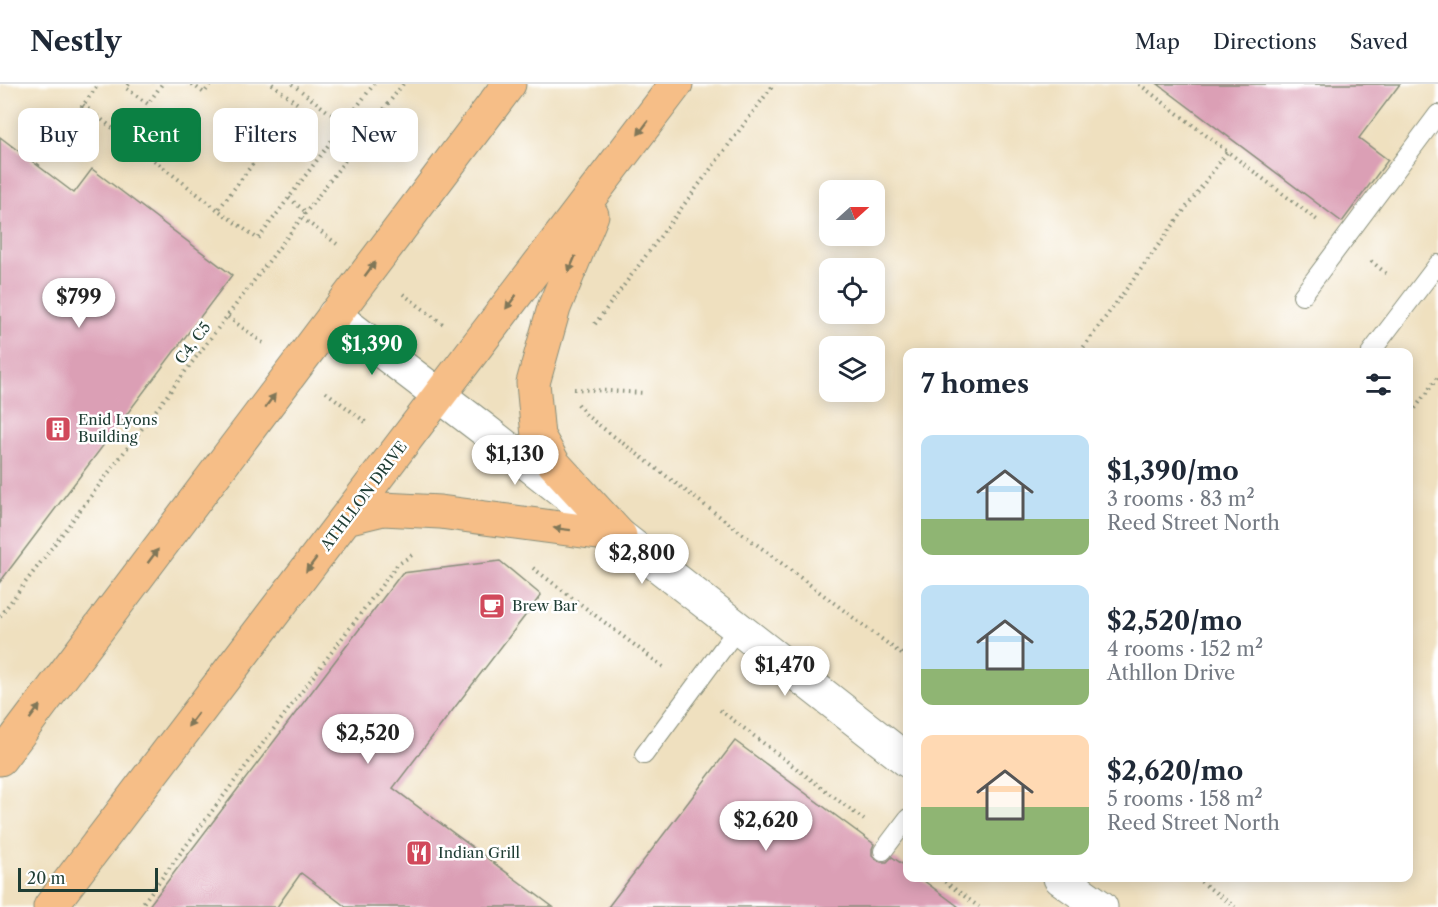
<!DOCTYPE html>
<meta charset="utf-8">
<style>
:root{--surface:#fff;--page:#f2f2f3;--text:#1f2937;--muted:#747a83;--line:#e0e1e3;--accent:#0b8043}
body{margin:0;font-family:"Libre Caslon Text",serif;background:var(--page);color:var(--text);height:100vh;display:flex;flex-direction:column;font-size:22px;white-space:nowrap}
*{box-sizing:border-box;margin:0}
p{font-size:20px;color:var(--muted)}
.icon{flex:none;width:33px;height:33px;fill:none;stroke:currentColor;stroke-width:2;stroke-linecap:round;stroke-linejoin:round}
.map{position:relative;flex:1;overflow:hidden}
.drawer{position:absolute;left:903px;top:264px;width:510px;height:534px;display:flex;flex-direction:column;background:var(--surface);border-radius:12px;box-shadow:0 3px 15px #0003}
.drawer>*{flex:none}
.guide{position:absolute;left:18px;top:24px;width:570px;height:54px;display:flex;gap:12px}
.needle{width:39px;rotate:69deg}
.buttons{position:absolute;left:819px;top:96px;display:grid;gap:12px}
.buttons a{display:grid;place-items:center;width:66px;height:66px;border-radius:12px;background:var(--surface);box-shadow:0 3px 15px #0003;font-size:30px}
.scale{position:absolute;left:18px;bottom:15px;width:140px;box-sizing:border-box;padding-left:6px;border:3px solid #1f3d34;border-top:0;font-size:16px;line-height:21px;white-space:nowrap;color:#1f3d34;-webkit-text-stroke:4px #fff;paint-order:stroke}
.price{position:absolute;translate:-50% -51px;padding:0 14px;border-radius:21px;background:#fff;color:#222;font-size:20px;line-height:39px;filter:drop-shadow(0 2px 3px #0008)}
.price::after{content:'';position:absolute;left:50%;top:36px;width:18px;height:14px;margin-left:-9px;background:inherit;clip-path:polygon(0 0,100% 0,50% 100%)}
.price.selected{background:var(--accent);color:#fff}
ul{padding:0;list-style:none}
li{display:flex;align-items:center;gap:18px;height:150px;padding:0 18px}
li span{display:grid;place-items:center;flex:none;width:168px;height:120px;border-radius:12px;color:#555}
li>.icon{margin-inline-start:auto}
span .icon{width:72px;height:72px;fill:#fffc;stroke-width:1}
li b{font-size:26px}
h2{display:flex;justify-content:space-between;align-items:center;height:72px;padding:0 18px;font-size:26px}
.pill{padding:0 21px;border-radius:12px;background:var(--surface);box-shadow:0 3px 15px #0003;font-size:21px;line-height:54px}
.pill.selected{background:var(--accent);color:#fff}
header{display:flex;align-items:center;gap:36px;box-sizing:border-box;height:84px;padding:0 30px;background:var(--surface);border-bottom:2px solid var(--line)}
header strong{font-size:28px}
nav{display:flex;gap:33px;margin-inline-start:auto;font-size:21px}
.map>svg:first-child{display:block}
</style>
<header>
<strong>Nestly</strong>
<nav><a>Map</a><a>Directions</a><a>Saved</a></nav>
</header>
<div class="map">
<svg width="1438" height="823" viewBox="0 0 1438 823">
<rect width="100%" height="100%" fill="#fff"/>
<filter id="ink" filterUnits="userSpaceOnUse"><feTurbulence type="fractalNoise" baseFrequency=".0167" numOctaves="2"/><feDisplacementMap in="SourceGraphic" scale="12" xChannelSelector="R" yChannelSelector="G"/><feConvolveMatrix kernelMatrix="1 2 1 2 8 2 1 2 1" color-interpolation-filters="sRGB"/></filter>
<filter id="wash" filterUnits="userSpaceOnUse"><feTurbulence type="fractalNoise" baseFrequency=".008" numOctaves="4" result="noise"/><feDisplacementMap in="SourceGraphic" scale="24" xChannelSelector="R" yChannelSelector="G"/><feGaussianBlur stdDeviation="1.35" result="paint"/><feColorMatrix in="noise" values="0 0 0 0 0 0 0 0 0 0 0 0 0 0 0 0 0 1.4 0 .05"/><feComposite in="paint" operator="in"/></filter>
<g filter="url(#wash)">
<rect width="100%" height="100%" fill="#efe0bf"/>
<g id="blocks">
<path fill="#db9fb5" d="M1158 0H1400L1359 54 1388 76 1342 138Z
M0 53 74 109 92 85 232 191 0 498Z
M500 477 541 511 393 704 553 823H346L301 789 277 823H148L402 489Z
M735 657 874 760 872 765V771L877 776 881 778H887L892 773 908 784V794H920L959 823H608Z"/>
</g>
</g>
<g filter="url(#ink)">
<use href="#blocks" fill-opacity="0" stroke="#878e7a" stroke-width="1.5"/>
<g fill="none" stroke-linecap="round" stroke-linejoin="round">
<defs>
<path id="lane" d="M1302 212 1438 30
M1371 268 1438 180
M644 671 738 544
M883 767 908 734"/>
<path id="street" d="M334 231 482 344 908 677
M1060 794 1101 823"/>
<path id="primary" d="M592 131 554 224 533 299 538 352 554 380 620 452
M346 434 383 425 440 428 620 452
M0 675 509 0
M50 823 676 0"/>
</defs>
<use href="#lane" stroke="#878e7a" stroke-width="20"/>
<use href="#street" stroke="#878e7a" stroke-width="35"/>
<use href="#primary" stroke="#878e7a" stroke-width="35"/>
<path stroke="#878e7a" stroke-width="4" stroke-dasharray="1.5 4.5" stroke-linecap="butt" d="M129 0 126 4 148 20 162 0
M192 0 204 9 211 0
M272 0 298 20 218 126 258 155 374 0
M292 0 344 40
M1139 0 1317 136
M83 21 218 126
M38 81 99 0
M289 114 306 128
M302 134 337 160
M1371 177 1388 191
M403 210 443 240
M228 233 263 259
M595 240 774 0
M1080 268 1227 68
M574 305 644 309
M326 308 368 340
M578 320 587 332 908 575
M1408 334 1438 293
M533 484 666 585
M905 507 908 504
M0 532 403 0
M720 626 864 736
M940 794 979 823
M1196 794 1235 823
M140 823 397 481 415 469"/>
<use href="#lane" stroke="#fff" stroke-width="18"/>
<use href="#street" stroke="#fff" stroke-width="33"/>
<use href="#primary" stroke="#f6be87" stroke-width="33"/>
</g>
<defs><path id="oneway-solid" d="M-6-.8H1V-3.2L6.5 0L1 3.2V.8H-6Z" transform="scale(1.5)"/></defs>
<g fill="#807759">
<use href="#oneway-solid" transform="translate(643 44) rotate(127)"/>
<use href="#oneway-solid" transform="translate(572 180) rotate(113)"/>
<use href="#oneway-solid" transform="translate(370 185) rotate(-53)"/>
<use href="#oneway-solid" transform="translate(511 218) rotate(127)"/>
<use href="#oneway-solid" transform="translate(270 317) rotate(-53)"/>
<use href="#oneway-solid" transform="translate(562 445) rotate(-173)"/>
<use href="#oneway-solid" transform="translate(153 472) rotate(-53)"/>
<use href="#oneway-solid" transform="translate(311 481) rotate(127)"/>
<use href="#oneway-solid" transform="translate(35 628) rotate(-53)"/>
<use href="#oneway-solid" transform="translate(193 636) rotate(127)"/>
</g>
</g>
<defs>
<symbol id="building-square" viewBox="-11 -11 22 22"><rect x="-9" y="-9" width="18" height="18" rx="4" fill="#d1495b" stroke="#fff"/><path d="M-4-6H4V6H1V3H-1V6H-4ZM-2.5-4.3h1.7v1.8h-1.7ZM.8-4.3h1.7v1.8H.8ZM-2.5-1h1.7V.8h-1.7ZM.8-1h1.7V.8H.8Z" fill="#fff"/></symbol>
<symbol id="cafe-square" viewBox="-11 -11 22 22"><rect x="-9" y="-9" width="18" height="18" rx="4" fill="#d1495b" stroke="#fff"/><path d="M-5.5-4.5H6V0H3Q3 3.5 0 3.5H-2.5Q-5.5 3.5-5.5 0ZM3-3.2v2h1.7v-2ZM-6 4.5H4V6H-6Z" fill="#fff"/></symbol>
<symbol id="restaurant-square" viewBox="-11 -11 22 22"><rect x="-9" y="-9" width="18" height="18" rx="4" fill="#d1495b" stroke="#fff"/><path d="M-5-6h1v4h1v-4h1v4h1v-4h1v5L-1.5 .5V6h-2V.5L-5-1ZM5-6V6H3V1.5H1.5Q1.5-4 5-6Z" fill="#fff"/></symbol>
</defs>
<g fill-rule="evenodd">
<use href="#building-square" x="43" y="330" width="30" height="30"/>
<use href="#cafe-square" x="477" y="507" width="30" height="30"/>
<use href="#restaurant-square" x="404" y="754" width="30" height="30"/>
</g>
<g text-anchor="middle" stroke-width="5" stroke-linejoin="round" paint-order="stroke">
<g font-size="15" fill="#1f3d34" stroke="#fff">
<text transform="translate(193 259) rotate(-53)" y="5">C4, C5</text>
<text transform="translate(364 412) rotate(-53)" y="5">ATHLLON DRIVE</text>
</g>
<g font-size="15" fill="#1f3d34" stroke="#fff" text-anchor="start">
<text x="78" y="341">Enid Lyons<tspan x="78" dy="17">Building</tspan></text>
<text x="512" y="527">Brew Bar</text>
<text x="438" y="774">Indian Grill</text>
</g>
</g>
</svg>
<div class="buttons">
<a><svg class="needle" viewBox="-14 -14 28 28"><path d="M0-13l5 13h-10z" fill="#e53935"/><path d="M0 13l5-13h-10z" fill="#747a83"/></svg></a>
<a><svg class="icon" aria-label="locate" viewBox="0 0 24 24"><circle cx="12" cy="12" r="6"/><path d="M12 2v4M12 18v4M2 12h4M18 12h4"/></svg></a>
<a><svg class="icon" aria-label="layers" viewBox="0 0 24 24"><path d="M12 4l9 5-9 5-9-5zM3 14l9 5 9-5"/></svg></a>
</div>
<div class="scale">20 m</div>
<b class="price" style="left:79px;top:245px">$799</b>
<b class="price selected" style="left:372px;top:292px">$1,390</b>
<b class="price" style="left:515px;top:402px">$1,130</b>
<b class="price" style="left:642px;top:501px">$2,800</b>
<b class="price" style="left:785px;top:613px">$1,470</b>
<b class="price" style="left:368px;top:681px">$2,520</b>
<b class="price" style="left:766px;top:768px">$2,620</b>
<div class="guide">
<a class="pill">Buy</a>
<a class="pill selected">Rent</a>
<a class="pill">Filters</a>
<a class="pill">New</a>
</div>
<section class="drawer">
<h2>7 homes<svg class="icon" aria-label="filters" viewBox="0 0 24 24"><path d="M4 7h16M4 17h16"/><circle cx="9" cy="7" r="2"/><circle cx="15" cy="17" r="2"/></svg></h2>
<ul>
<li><span style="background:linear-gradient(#bfe0f5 70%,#8fb573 0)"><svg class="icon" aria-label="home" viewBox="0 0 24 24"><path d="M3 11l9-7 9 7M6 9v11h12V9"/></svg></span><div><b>$1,390/mo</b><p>3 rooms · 83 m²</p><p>Reed Street North</p></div></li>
<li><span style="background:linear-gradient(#bfe0f5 70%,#8fb573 0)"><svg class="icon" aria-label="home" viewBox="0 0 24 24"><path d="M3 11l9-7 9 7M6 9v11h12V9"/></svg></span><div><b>$2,520/mo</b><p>4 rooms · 152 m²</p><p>Athllon Drive</p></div></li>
<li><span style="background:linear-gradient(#ffd9b3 60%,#8fb573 0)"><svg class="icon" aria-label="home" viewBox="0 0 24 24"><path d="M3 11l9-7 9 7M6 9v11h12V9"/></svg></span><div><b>$2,620/mo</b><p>5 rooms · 158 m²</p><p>Reed Street North</p></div></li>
</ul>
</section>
</div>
